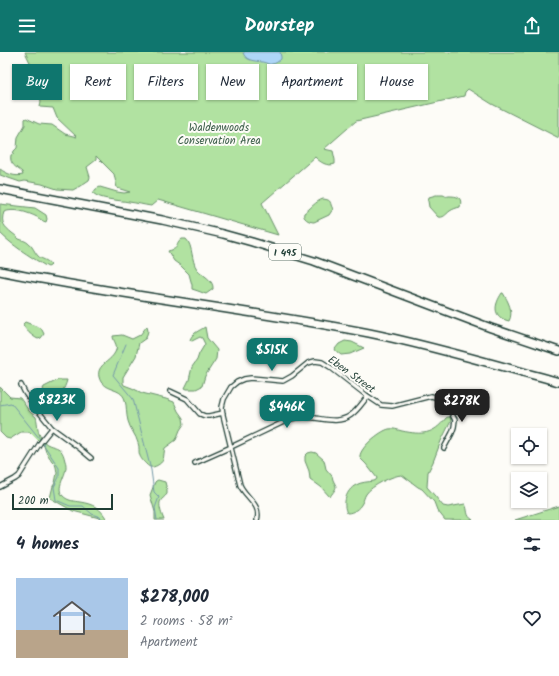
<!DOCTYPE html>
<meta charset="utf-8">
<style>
:root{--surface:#fff;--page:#f6f6f7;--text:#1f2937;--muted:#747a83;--line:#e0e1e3;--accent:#0f766e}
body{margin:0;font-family:Kalam,sans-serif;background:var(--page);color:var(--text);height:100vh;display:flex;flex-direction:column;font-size:15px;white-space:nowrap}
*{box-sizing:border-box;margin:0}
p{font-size:13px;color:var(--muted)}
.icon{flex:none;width:22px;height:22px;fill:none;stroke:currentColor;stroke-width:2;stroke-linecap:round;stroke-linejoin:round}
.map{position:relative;height:468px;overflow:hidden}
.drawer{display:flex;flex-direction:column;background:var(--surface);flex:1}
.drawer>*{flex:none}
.banner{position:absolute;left:12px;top:12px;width:535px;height:36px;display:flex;gap:8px}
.buttons{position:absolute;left:511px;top:376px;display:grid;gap:8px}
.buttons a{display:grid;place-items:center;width:36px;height:36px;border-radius:0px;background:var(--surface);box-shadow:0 1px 3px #0004;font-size:20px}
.scale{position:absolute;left:12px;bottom:10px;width:101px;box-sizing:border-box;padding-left:4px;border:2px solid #1f3d34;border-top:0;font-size:11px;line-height:14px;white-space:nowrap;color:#1f3d34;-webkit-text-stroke:3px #fdfcf7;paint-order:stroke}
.price{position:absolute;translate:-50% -34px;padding:0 9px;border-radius:8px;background:var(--accent);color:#fff;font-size:13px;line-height:26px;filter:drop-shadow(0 1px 2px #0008)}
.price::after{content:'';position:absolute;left:50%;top:24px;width:12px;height:9px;margin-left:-6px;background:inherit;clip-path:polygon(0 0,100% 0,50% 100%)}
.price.on{background:#222;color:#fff}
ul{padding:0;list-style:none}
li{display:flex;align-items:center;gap:12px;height:100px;padding:0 16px}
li+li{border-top:1px solid var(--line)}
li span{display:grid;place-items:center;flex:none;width:112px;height:80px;border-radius:0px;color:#555}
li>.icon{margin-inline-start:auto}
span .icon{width:48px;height:48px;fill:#fffc;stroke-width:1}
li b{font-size:17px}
h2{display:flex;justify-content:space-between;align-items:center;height:48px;padding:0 16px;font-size:17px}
.chip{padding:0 14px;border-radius:0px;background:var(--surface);box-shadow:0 1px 3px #0004;font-size:14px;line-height:36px}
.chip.on{background:var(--accent);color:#fff}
header{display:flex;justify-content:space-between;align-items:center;height:52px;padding:0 16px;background:var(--accent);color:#fff;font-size:18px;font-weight:700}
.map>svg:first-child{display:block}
</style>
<header><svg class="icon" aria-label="menu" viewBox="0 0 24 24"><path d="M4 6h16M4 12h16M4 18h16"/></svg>Doorstep<svg class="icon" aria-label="share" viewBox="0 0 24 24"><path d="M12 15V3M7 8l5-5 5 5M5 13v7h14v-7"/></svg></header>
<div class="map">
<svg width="559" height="468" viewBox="0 0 559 468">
<rect width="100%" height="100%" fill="#fdfcf7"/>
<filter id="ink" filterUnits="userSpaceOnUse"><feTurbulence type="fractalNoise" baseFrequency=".025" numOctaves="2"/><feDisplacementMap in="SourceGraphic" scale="8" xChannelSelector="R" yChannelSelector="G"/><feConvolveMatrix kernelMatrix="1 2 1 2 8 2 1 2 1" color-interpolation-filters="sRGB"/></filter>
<g filter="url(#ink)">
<path fill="#b1e2a1" stroke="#68906a" d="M25 0H559V86L492 52 468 37 465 40 464 44 356 69 324 97 333 99 335 108V112C327 115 320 110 315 105L262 151 278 183 158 148 151 154C144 153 137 151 129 150 119 148 100 148 93 141L96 137 100 135 117 140 124 141 130 140 117 136 114 122 96 104V108L87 115 90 125 89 128 80 134 73 138 57 137 42 132 25 129 20 130 0 123V117C7 122 15 125 23 123L22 120C16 115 9 112 11 103L13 102 14 99 17 96 18 85 25 73V67L26 66 39 72 52 73 65 82 77 85 57 66 53 56 40 55C43 42 38 46 29 40 29 35 26 30 27 25L38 27Z
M436 143C438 143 440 143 443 143 447 144 444 145 449 144 457 144 463 145 460 155 456 156 453 157 450 159 445 163 444 166 438 165L429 155 428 149 429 145Z
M323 147C333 148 329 151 333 157L329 163 314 170C309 170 302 166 304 161 310 157 316 149 323 147Z
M0 152 35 156 46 163 47 167 46 170C42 169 40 167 37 165 27 160 14 156 4 160 0 171 5 175 12 181 15 183 17 185 19 187 22 188 26 189 28 191 33 194 34 200 38 204 42 208 47 207 51 213L50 214 48 215 44 213C28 203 13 194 0 181Z
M182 187H186C193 193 191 209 197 217 203 224 214 228 213 237L206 242 198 239 192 237V233L189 222 181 214 174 209 168 199C181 196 174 193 182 187Z
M502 241H503C508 249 514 260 509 269 492 265 494 253 502 241Z
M25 270 41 276 44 282 41 286 38 287C33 285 24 277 23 272Z
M147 274 148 279 146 286 139 291 136 304 123 325V331L124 333 132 336 142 341 166 347 174 350 178 359 183 366 184 372 180 378 176 388 165 396C164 399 164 404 163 408 161 412 154 416 150 415 147 414 141 407 140 404 138 400 140 395 138 391 136 383 130 377 128 369 126 362 127 355 125 348 121 334 103 341 99 325 96 312 112 310 116 298 118 293 113 289 113 284L122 283 132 287 140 283Z
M205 275 207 286 217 298 216 307 205 324 202 334 196 337H187L185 336 189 328 192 315 197 308 199 302 205 292 202 286 200 285 192 289 190 288C192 281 199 279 205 275Z
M345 289 352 290 364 296 350 302 341 303 336 299 335 297 339 292Z
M58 328H67C65 337 59 346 49 346L46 343 43 337 44 335Z
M0 335 10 345 20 346 29 359 36 365C38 372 37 379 41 386 50 400 61 388 65 409 66 411 66 413 66 415 66 424 55 436 63 444 68 449 74 449 80 450 93 452 101 456 107 468L73 459 50 446 53 434 55 431 57 421 56 415 55 412 52 409 46 400 44 394 30 380H21L10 387 6 386 0 380Z
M448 365H450L451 369 441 389 433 410 428 420 427 435 435 444 443 454 448 455 465 452C469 459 465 463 473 468H445L437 458 434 450 422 437 418 435 402 423C393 423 371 434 366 442 364 445 364 448 362 451 359 457 353 461 347 461 342 452 346 438 356 433 361 430 368 430 374 429L376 428 377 426 366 412 360 406C358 397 380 379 389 377 393 376 398 378 402 379 422 383 433 383 446 366Z
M312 400 316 401 324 408 326 417 332 424 333 428 336 434C336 438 332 441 330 445L321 435 310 427 309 419 305 409V404L308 401Z
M158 428 165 430 167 438V442C165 445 161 447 160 450 159 456 162 463 164 468H155V460L150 443 155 430 156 429Z
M559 454V468H515Z"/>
<path fill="#add6f7" stroke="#7499a9" d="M245 0H280L281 5V7C279 9 275 12 272 12 269 13 269 12 266 11 258 8 247 11 243 1Z"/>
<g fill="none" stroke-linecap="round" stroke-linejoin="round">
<path stroke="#7499a9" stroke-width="1" d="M126 292 113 323 133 347 151 418 154 440 159 445 155 456 157 468
M0 353 11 351 40 387
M42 390 59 416V425L54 435 56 448 70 454H83L92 462 100 465 103 468"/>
<defs>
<path id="minor" d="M21 333 25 341 32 351 52 376 78 395 91 406
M170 339 187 347 200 362 205 364H209L223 361
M195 411 231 395 290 367C298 365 307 365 315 366 328 368 340 371 351 363 358 358 362 351 368 344
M0 435 15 427 19 424 40 391 52 376
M257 468C262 453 245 445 240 433L223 363 222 355 224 347 231 335 237 330 244 327 251 326 283 329 292 324 308 311 315 309 322 310 330 315 366 343 381 353 392 354 431 344 444 347 455 368 454 375 452 381 444 396"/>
<path id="motorway" d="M0 137 162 168 223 182 252 190 314 209 491 276 559 299
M0 219C122 244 246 257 369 281 433 294 496 313 559 330"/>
</defs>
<use href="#minor" stroke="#1f3d34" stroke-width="6"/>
<use href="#motorway" stroke="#1f3d34" stroke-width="10"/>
<use href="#minor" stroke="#fdfcf7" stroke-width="3.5"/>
<use href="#motorway" stroke="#fdfcf7" stroke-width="7"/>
</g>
</g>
<g text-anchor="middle" stroke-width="4" stroke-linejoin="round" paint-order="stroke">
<rect fill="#fdfcf7" stroke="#62766e" stroke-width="1" x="269" y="192" width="32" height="16" rx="3"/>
<g font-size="10" font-weight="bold" fill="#1f3d34">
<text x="285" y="204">I 495</text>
</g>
<g font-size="11" fill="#3c5e4a" stroke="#fdfcf7">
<text x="219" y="79">Waldenwoods<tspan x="219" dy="13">Conservation Area</tspan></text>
</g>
<g font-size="11" fill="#1f3d34" stroke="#fdfcf7">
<text transform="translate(352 322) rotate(36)" y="4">Eben Street</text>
</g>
</g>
</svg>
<div class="buttons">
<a><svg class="icon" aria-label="locate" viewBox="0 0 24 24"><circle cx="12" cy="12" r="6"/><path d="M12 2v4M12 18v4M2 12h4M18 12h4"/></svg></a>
<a><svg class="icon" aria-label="layers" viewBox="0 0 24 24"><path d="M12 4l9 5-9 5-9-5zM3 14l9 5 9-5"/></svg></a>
</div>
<div class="scale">200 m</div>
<b class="price" style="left:272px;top:320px">$515K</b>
<b class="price" style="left:57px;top:370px">$823K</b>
<b class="price on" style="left:462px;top:371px">$278K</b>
<b class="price" style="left:287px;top:377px">$446K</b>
<div class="banner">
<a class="chip on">Buy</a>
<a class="chip">Rent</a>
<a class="chip">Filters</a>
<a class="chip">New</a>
<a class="chip">Apartment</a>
<a class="chip">House</a>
</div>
</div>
<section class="drawer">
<h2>4 homes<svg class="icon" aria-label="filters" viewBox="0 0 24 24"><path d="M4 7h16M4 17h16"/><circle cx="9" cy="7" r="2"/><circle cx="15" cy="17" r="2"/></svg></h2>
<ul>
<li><span style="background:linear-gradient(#a9c7e8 65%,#b9a48a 0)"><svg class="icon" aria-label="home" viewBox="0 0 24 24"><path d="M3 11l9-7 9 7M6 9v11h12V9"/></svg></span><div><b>$278,000</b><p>2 rooms · 58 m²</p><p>Apartment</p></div><svg class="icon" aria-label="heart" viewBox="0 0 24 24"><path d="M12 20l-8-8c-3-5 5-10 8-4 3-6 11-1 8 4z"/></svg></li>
</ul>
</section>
